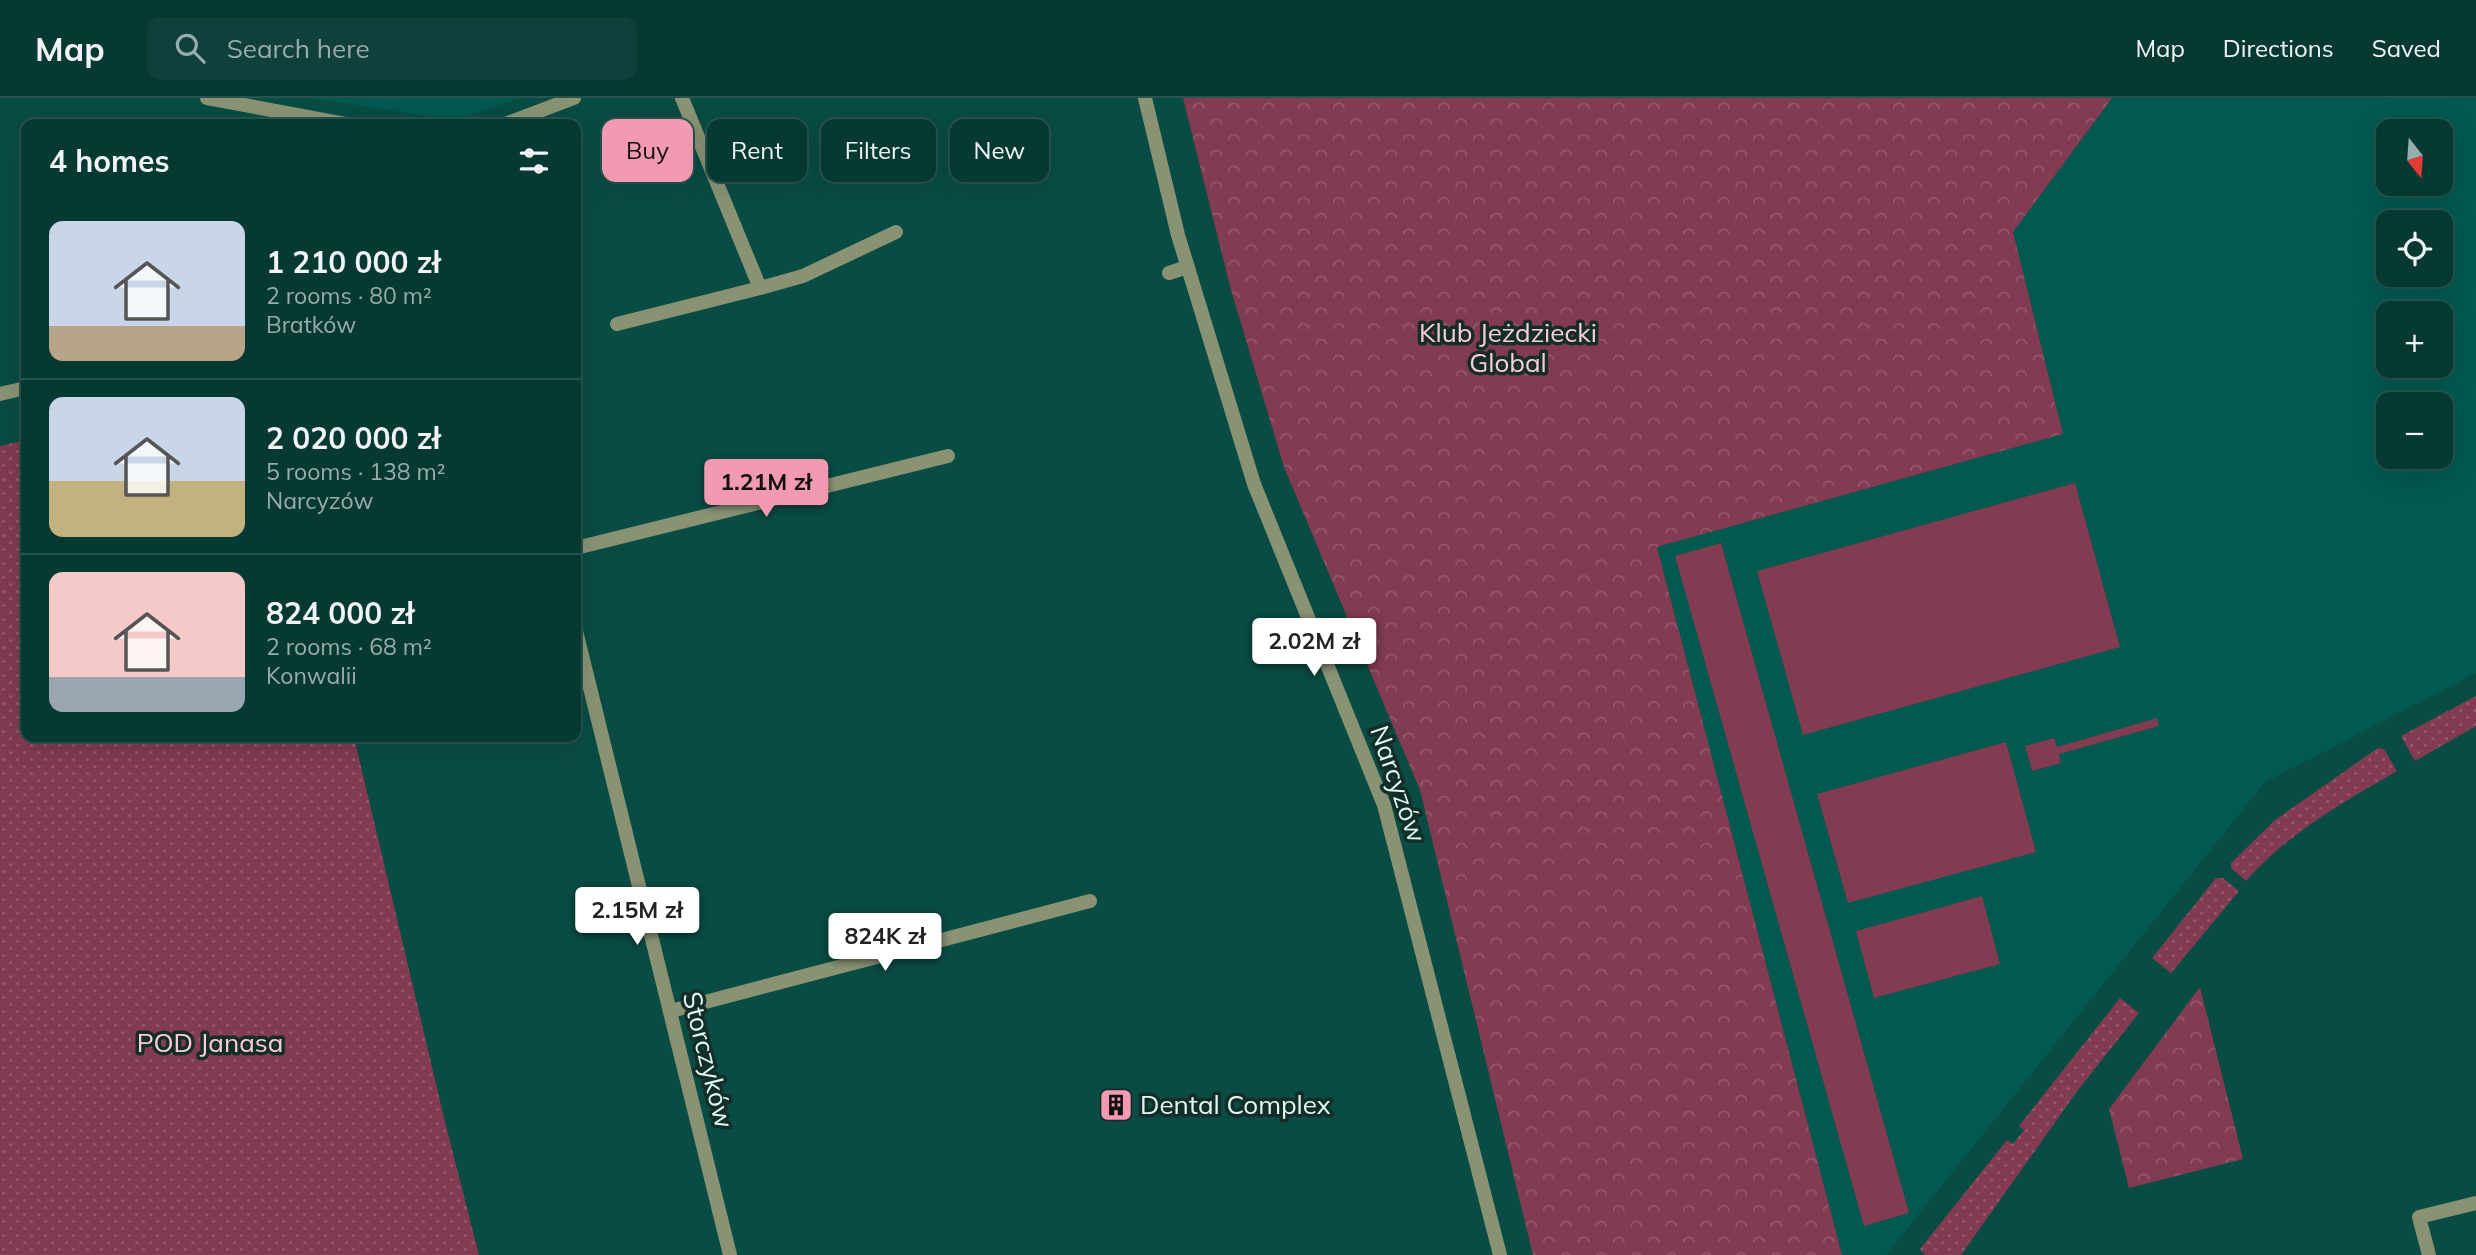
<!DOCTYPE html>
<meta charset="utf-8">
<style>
:root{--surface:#073933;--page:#10403b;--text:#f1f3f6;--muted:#98acac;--line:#28534e;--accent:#f19ab2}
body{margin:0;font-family:Mulish,sans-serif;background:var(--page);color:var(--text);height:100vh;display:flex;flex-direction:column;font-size:26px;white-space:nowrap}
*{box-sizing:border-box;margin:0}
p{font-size:23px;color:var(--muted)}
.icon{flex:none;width:38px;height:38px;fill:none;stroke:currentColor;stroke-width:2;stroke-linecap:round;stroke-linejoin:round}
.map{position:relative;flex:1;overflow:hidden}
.side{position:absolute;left:21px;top:21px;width:560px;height:623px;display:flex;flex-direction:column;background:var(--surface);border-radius:14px;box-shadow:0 7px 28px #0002,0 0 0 2px var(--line)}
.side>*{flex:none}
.banner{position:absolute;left:602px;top:21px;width:665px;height:63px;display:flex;gap:14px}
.needle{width:46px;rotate:163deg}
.buttons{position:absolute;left:2376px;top:21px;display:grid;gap:14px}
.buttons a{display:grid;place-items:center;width:77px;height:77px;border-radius:14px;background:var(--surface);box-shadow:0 7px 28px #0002,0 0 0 2px var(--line);font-size:35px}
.price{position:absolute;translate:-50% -60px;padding:0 16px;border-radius:7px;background:#fff;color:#222;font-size:23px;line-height:46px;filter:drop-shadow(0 2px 4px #0008)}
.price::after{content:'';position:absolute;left:50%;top:42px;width:21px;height:16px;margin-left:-10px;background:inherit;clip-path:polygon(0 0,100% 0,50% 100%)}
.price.selected{background:var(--accent);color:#111}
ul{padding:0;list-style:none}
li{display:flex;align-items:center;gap:21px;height:175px;padding:0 28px}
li+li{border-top:2px solid var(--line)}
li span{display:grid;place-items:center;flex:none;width:196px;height:140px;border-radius:14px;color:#555}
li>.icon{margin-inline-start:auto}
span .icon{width:84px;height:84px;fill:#fffc;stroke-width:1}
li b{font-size:30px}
h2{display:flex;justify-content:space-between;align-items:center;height:84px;padding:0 28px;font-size:30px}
.pill{padding:0 24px;border-radius:14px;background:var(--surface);box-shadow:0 7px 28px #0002,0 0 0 2px var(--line);font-size:24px;line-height:63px}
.pill.selected{background:var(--accent);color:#111}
header{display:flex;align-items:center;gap:42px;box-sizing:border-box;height:98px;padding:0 35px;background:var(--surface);border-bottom:2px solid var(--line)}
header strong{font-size:33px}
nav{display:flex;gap:38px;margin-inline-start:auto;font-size:24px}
.search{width:490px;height:63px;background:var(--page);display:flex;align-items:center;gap:18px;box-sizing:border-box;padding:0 24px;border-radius:14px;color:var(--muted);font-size:26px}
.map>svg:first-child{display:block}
</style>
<header>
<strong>Map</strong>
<div class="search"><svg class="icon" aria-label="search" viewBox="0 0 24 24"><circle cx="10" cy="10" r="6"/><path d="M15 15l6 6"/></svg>Search here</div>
<nav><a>Map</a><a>Directions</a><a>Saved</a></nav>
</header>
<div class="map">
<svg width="2476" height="1157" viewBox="0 0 2476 1157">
<defs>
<pattern id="grass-dots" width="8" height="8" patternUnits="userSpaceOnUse" patternTransform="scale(1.75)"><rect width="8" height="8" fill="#823b51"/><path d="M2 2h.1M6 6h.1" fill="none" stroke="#93586b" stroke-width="1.8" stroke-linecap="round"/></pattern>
<pattern id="park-crowns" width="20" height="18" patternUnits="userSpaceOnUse" patternTransform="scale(1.75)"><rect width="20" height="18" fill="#823b51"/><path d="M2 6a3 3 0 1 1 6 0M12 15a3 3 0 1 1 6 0" fill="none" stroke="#93586b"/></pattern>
</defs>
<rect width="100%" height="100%" fill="#094c44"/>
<path fill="#02594f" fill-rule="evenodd" d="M310 0H520L455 22Z
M2112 0H2476V575L2264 685 1886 1157H1842L1657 449 2063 336 2012 134ZM2389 33H2441V86H2389ZM2389 124H2441V177H2389ZM2389 215H2441V268H2389ZM2389 306H2441V359H2389Z"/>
<path fill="url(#grass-dots)" d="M26 342V639H354L445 1024 479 1157H0V348Z
M2476 598V628L2415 663 2401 638Z
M2378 650 2384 651 2397 673C2342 705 2288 735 2246 783L2231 770V765L2275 722Z
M2216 780H2223L2239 793 2171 875 2152 860Z
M2120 900 2139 915 2078 992 1961 1157H1925L1920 1151 2007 1042 2013 1046 2024 1032 2019 1028Z"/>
<path fill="url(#park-crowns)" d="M1183 0H2112L2013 134 2063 336 1657 449 1842 1157H1533L1420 692 1284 369 1231 192Z
M2200 889 2243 1061 2129 1090 2109 1011Z"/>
<path fill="#823b51" d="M2075 385 2120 549 1803 637 1757 473Z
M1721 445 1909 1115 1864 1128 1675 458Z
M2157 620 2159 628 2059 656 2061 665 2032 673 2025 648 2054 640 2057 649Z
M2006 644 2036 754 1848 805 1817 696Z
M1982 798 2000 866 1874 900 1856 833Z"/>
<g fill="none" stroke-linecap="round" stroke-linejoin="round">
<path stroke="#899374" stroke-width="14" d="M682 0 760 190 803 178 896 134
M617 226 760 190
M0 296 26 290"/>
<path stroke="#899374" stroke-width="14" d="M207 0 345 26
M1145 0 1178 137 1254 386 1384 707 1500 1157
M505 26 574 0
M1169 175 1187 169
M576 450 948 358
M576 533 730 1157
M671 913 1090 803
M2429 1157 2419 1119 2476 1105"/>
</g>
<defs>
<symbol id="building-square" viewBox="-11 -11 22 22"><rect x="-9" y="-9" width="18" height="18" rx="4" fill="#f19ab2" stroke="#152d29"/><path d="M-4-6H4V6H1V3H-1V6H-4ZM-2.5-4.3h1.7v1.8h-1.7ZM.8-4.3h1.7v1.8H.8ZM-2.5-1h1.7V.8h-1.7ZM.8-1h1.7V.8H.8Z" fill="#111"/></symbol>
</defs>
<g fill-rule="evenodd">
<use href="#building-square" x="1097" y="988" width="38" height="38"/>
</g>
<g text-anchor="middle" stroke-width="7" stroke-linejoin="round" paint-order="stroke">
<g font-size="26" fill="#facdd8" stroke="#152d29">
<text x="1508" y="244">Klub Jeżdziecki<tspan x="1508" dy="30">Global</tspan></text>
<text x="210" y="954">POD Janasa</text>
</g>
<g font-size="26" fill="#defcf5" stroke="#152d29">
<text transform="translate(1398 686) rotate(71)" y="9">Narcyzów</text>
<text transform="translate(708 962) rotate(76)" y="9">Storczyków</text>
</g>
<g font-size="26" fill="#defcf5" stroke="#152d29" text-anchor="start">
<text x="1140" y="1016">Dental Complex</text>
</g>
</g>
</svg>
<div class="buttons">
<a><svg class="needle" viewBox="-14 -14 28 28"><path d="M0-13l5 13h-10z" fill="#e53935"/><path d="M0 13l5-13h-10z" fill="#98acac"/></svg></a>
<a><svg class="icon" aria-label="locate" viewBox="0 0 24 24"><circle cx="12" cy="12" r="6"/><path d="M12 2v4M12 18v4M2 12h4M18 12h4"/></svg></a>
<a>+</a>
<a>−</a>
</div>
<b class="price selected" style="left:766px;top:421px">1.21M zł</b>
<b class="price" style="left:1314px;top:580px">2.02M zł</b>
<b class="price" style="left:637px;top:849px">2.15M zł</b>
<b class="price" style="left:885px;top:875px">824K zł</b>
<div class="banner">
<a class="pill selected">Buy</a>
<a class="pill">Rent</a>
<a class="pill">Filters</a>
<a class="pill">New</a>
</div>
<section class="side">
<h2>4 homes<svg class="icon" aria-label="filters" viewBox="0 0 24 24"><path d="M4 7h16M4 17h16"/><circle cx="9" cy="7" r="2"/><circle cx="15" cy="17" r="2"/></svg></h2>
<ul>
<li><span style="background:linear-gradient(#c9d6e8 75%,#b9a48a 0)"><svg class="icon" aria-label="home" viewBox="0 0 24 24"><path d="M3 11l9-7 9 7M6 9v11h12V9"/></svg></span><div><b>1 210 000 zł</b><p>2 rooms · 80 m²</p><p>Bratków</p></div></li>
<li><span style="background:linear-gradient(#c9d6e8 60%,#c2b280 0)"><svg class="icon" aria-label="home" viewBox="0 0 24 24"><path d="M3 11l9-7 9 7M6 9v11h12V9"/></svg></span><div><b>2 020 000 zł</b><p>5 rooms · 138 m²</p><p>Narcyzów</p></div></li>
<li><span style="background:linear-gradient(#f6c9c9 75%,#9aa5b1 0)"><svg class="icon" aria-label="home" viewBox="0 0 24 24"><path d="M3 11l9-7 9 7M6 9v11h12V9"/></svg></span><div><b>824 000 zł</b><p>2 rooms · 68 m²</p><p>Konwalii</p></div></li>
</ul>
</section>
</div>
